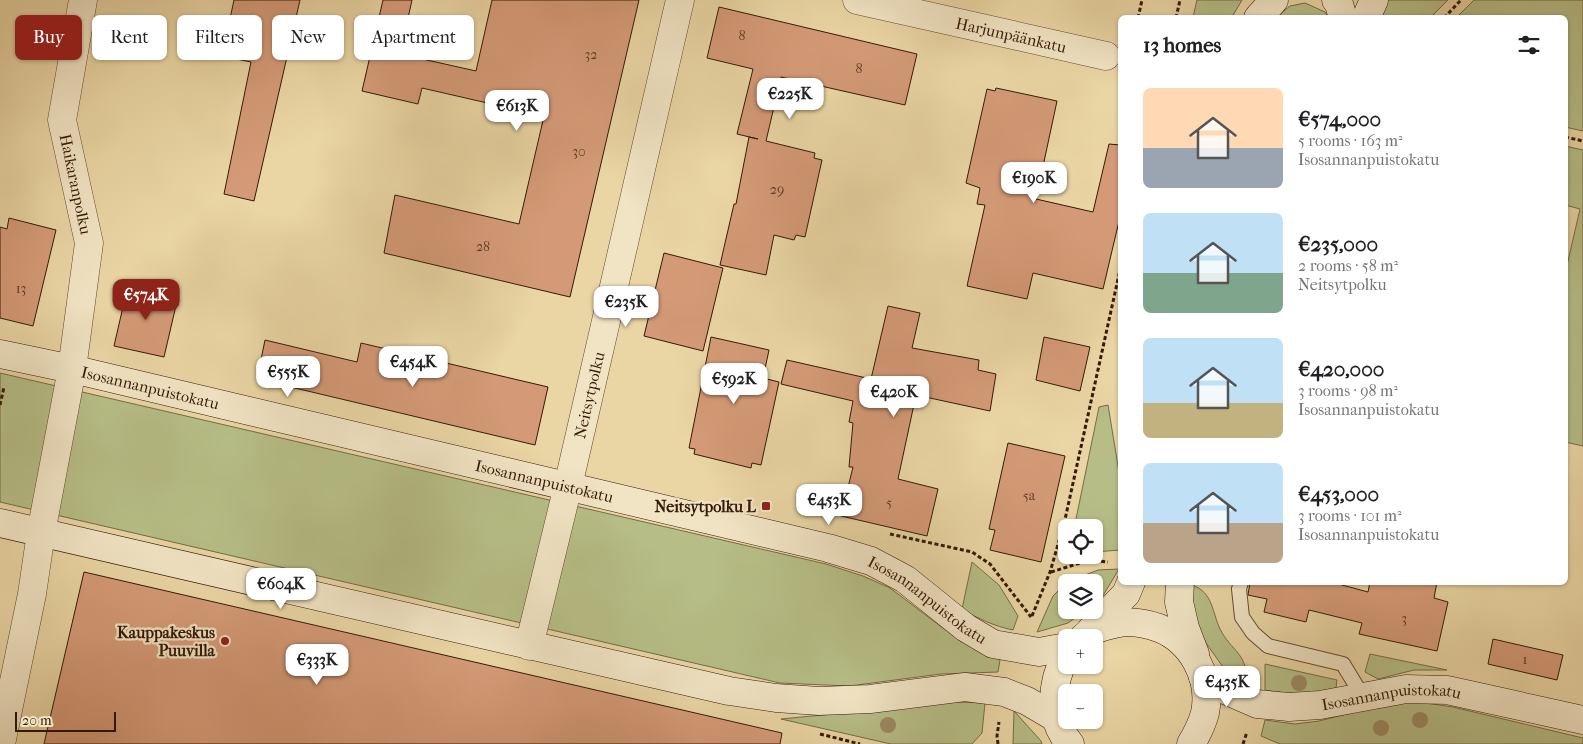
<!DOCTYPE html>
<meta charset="utf-8">
<style>
:root{--surface:#fff;--page:#f2f2f2;--text:#202124;--muted:#757577;--accent:#8f2418}
body{margin:0;font-family:"IM FELL French Canon",serif;background:var(--page);color:var(--text);height:100vh;display:flex;flex-direction:column;font-size:19px;white-space:nowrap}
*{box-sizing:border-box;margin:0}
p{font-size:16px;color:var(--muted)}
.icon{flex:none;width:28px;height:28px;fill:none;stroke:currentColor;stroke-width:2;stroke-linecap:round;stroke-linejoin:round}
.map{position:relative;flex:1;overflow:hidden}
.drawer{position:absolute;left:1118px;top:15px;width:450px;height:570px;display:flex;flex-direction:column;background:var(--surface);border-radius:8px;box-shadow:0 1px 4px #0004}
.drawer>*{flex:none}
.guide{position:absolute;left:15px;top:15px;width:475px;height:45px;display:flex;gap:10px}
.fabs{position:absolute;left:1058px;top:519px;display:grid;gap:10px}
.fabs a{display:grid;place-items:center;width:45px;height:45px;border-radius:8px;background:var(--surface);box-shadow:0 1px 4px #0004;font-size:25px}
.scale{position:absolute;left:15px;bottom:12px;width:101px;box-sizing:border-box;padding-left:5px;border:2px solid #351906;border-top:0;font-size:14px;line-height:18px;white-space:nowrap;color:#351906;-webkit-text-stroke:4px #f1e4c4;paint-order:stroke}
.price{position:absolute;translate:-50% -42px;padding:0 11px;border-radius:10px;background:#fff;color:#222;font-size:16px;line-height:32px;filter:drop-shadow(0 1px 2px #0008)}
.price::after{content:'';position:absolute;left:50%;top:30px;width:15px;height:11px;margin-left:-8px;background:inherit;clip-path:polygon(0 0,100% 0,50% 100%)}
.price.selected{background:var(--accent);color:#fff}
ul{padding:0;list-style:none}
li{display:flex;align-items:center;gap:15px;height:125px;padding:0 25px}
li span{display:grid;place-items:center;flex:none;width:140px;height:100px;border-radius:8px;color:#555}
li>.icon{margin-inline-start:auto}
span .icon{width:60px;height:60px;fill:#fffc;stroke-width:1}
li b{font-size:21px}
h2{display:flex;justify-content:space-between;align-items:center;height:60px;padding:0 25px;font-size:21px}
.tag{padding:0 18px;border-radius:8px;background:var(--surface);box-shadow:0 1px 4px #0004;font-size:18px;line-height:45px}
.tag.selected{background:var(--accent);color:#fff}
.map>svg:first-child{display:block}
</style>
<div class="map">
<svg width="1583" height="744" viewBox="0 0 1583 744">
<rect width="100%" height="100%" fill="#ead5a4"/>
<filter id="stains"><feTurbulence type="fractalNoise" baseFrequency=".004" numOctaves="4"/><feColorMatrix values="0 0 0 0 .2 0 0 0 0 .09 0 0 0 0 .02 0 0 0 .5 -.17"/></filter>
<radialGradient id="worn" r=".72"><stop offset=".6" stop-color="#630" stop-opacity="0"/><stop offset="1" stop-color="#630" stop-opacity=".3"/></radialGradient>
<path fill="#b6bd86" stroke="#766b46" d="M1197 0H1242L1232 17H1193Z
M1387 0H1448L1431 17 1379 18Z
M1474 0H1583V131L1565 127V18L1457 17Z
M1305 3 1325 12 1328 17 1275 18 1290 6Z
M1565 146 1583 150V446L1565 442V274L1580 209 1565 205Z
M0 373 826 564 863 576 890 588 960 641 1000 660 998 672 941 674 849 686 780 683 0 502Z
M1108 405 1120 478V550L1094 552V528L1075 527V524L1099 407Z
M972 562 999 585 1018 616 1013 630C994 626 979 619 962 609Z
M1119 569 1101 599 1094 604V582H1067L1098 570Z
M1066 583V610H1086L1068 623 1037 632 1053 596Z
M1192 585C1213 592 1212 612 1220 629 1231 651 1249 654 1246 683L1223 667 1206 643 1192 615Z
M1370 654 1447 670H1414L1378 679 1365 672Z
M1265 664 1337 680 1336 688C1310 694 1292 695 1265 690Z
M956 702 985 703 982 733 972 744H891L781 719Z
M1419 702 1453 707 1583 738V744H1280L1261 736 1265 720 1295 724 1319 721 1391 703Z
M1014 711 1041 741 1042 744H1013Z"/>
<path fill="#d49a77" stroke="#351906" d="M234 0H300L254 201 224 194 251 62 222 56Z
M383 0H412L400 54 476 71 492 0H639L570 297 384 253 395 195 519 224 544 116 422 88 418 104 362 91Z
M719 7 917 54 905 105 781 77 766 141 815 153 814 158 822 160 805 237 796 235 794 240 774 235 766 275 720 265 734 204H736L749 137 758 139 737 134 753 69 707 58Z
M996 88 1057 101 1036 199 1093 212 1109 144 1120 145V217L1103 289 1033 273 1027 299 967 286 985 205 977 204 980 188 966 183 987 89 995 91Z
M9 218 56 230 33 326 0 318V227L7 229Z
M664 253 723 268 703 351 644 336Z
M128 285 178 297 164 357 114 346Z
M888 306 920 313 912 348 979 360 978 370 996 374 990 411 916 395 898 479 938 489 927 536 841 516 853 467H849L853 423 849 422 853 401 781 384 787 360 871 379Z
M711 337 769 350 763 378 779 382 761 465 752 463 751 468 694 454 695 449 689 448Z
M1044 337 1090 347 1080 391 1036 380Z
M265 340 357 362 361 343 548 387 535 445 257 379Z
M1008 443 1065 456 1041 562 990 550 995 530 989 529Z
M84 572 782 733 780 744H44Z
M1250 582H1331L1368 592 1370 582H1437L1434 598 1448 602 1437 651 1359 634 1362 623 1309 610 1306 622 1264 612 1267 599 1248 595Z
M1493 639 1563 655 1557 680 1488 664Z"/>
<g fill="none" stroke-linecap="round" stroke-linejoin="round">
<defs>
<path id="lane" d="M1241 582 1239 589 1242 617 1253 633 1268 646 1343 664 1363 697"/>
<g id="street">
<path id="s1" d="M857 0 1106 56"/>
<path id="s2" d="M529 646 568 486 680 0"/>
<path d="M1 744 32 594 41 533 72 369 89 243 62 120 83 0"/>
</g>
<g id="secondary">
<path d="M1336 0 1339 4 1343 18"/>
<path d="M1258 18 1274 0"/>
<path d="M1366 18 1374 0"/>
<path id="s3" d="M0 354 72 369 828 548 871 561 905 579 966 628 993 644 1039 652 1066 647"/>
<path d="M0 523 729 691 776 698 819 701 870 699 965 687 1004 692 1027 701 1056 718"/>
<path d="M1180 582 1179 602 1185 628 1195 654"/>
<path d="M1091 630 1126 594 1131 582"/>
<path d="M1083 638C1092 629 1103 627 1114 624 1130 620 1145 623 1159 628 1192 641 1212 678 1205 713 1202 724 1197 734 1191 744"/>
<path d="M1066 655C1051 683 1048 719 1070 744"/>
<path id="s4" d="M1203 677 1225 690 1257 704 1289 707 1320 705 1406 689 1447 690 1583 720"/>
</g>
</defs>
<use href="#lane" stroke="#62482e" stroke-width="16"/>
<use href="#street" stroke="#62482e" stroke-width="29"/>
<use href="#secondary" stroke="#351906" stroke-width="29"/>
<path stroke="#351906" stroke-width="3" stroke-dasharray="4 2.5" stroke-linecap="butt" d="M1138 18 1142 0
M1176 18 1180 0
M1444 18 1461 0
M1565 137 1583 141
M0 405 4 387
M890 534 972 552 990 564 1031 617
M1051 572 1090 560 1108 562
M1032 616 1050 572 1064 524 1120 270
M820 734 860 744
M998 744 997 736 999 722
M1243 744 1247 732"/>
<use href="#lane" stroke="#f1e4c4" stroke-width="14"/>
<use href="#street" stroke="#f1e4c4" stroke-width="28"/>
<use href="#secondary" stroke="#f1e4c4" stroke-width="28"/>
</g>
<g fill="#9c8962">
<circle cx="1299" cy="683" r="8"/>
<circle cx="1420" cy="720" r="8"/>
<circle cx="888" cy="725" r="8"/>
<circle cx="1381" cy="728" r="8"/>
</g>
<g fill="#8f2418" stroke="#f1e4c4" stroke-width="2">
<rect x="761" y="501" width="10" height="10" rx="2.5"/>
<circle cx="225" cy="641" r="5"/>
</g>
<g text-anchor="middle" stroke-width="4.5" stroke-linejoin="round" paint-order="stroke">
<g font-size="14" fill="#5d3922">
<text x="742" y="40">8</text>
<text x="591" y="59">32</text>
<text x="859" y="73">8</text>
<text x="579" y="156">30</text>
<text x="777" y="194">29</text>
<text x="483" y="251">28</text>
<text x="21" y="293">13</text>
<text x="1029" y="500">5a</text>
<text x="889" y="507">5</text>
<text x="1404" y="623">3</text>
<text x="1525" y="664">1</text>
</g>
<g font-size="16" fill="#351906" stroke="#f1e4c4">
<text dy="6" stroke="none"><textPath href="#s1" startOffset="158">Harjunpäänkatu</textPath></text>
<text transform="translate(76 184) rotate(78)" y="6">Haikaranpolku</text>
<text dy="6" stroke="none"><textPath href="#s3" startOffset="154">Isosannanpuistokatu</textPath></text>
<text dy="6" stroke="none"><textPath href="#s2" startOffset="258">Neitsytpolku</textPath></text>
<text dy="6" stroke="none"><textPath href="#s3" startOffset="559">Isosannanpuistokatu</textPath></text>
<text dy="6" stroke="none"><textPath href="#s3" startOffset="964">Isosannanpuistokatu</textPath></text>
<text dy="6" stroke="none"><textPath href="#s4" startOffset="196">Isosannanpuistokatu</textPath></text>
</g>
<g font-size="16" font-weight="bold" fill="#351906" stroke="#f1e4c4" text-anchor="end">
<text x="756" y="512">Neitsytpolku L</text>
<text x="215" y="638">Kauppakeskus<tspan x="215" dy="18">Puuvilla</tspan></text>
</g>
</g>
<rect width="100%" height="100%" filter="url(#stains)"/>
<rect width="100%" height="100%" fill="url(#worn)"/>
</svg>
<div class="fabs">
<a><svg class="icon" aria-label="locate" viewBox="0 0 24 24"><circle cx="12" cy="12" r="6"/><path d="M12 2v4M12 18v4M2 12h4M18 12h4"/></svg></a>
<a><svg class="icon" aria-label="layers" viewBox="0 0 24 24"><path d="M12 4l9 5-9 5-9-5zM3 14l9 5 9-5"/></svg></a>
<a>+</a>
<a>−</a>
</div>
<div class="scale">20 m</div>
<b class="price" style="left:790px;top:120px">€225K</b>
<b class="price" style="left:517px;top:132px">€613K</b>
<b class="price" style="left:1034px;top:204px">€190K</b>
<b class="price selected" style="left:146px;top:321px">€574K</b>
<b class="price" style="left:626px;top:328px">€235K</b>
<b class="price" style="left:413px;top:388px">€454K</b>
<b class="price" style="left:288px;top:398px">€555K</b>
<b class="price" style="left:734px;top:405px">€592K</b>
<b class="price" style="left:894px;top:418px">€420K</b>
<b class="price" style="left:829px;top:526px">€453K</b>
<b class="price" style="left:281px;top:610px">€604K</b>
<b class="price" style="left:317px;top:686px">€333K</b>
<b class="price" style="left:1227px;top:708px">€435K</b>
<div class="guide">
<a class="tag selected">Buy</a>
<a class="tag">Rent</a>
<a class="tag">Filters</a>
<a class="tag">New</a>
<a class="tag">Apartment</a>
</div>
<section class="drawer">
<h2>13 homes<svg class="icon" aria-label="filters" viewBox="0 0 24 24"><path d="M4 7h16M4 17h16"/><circle cx="9" cy="7" r="2"/><circle cx="15" cy="17" r="2"/></svg></h2>
<ul>
<li><span style="background:linear-gradient(#ffd9b3 60%,#9aa5b1 0)"><svg class="icon" aria-label="home" viewBox="0 0 24 24"><path d="M3 11l9-7 9 7M6 9v11h12V9"/></svg></span><div><b>€574,000</b><p>5 rooms · 163 m²</p><p>Isosannanpuistokatu</p></div></li>
<li><span style="background:linear-gradient(#bfe0f5 60%,#7fa58c 0)"><svg class="icon" aria-label="home" viewBox="0 0 24 24"><path d="M3 11l9-7 9 7M6 9v11h12V9"/></svg></span><div><b>€235,000</b><p>2 rooms · 58 m²</p><p>Neitsytpolku</p></div></li>
<li><span style="background:linear-gradient(#bfe0f5 65%,#c2b280 0)"><svg class="icon" aria-label="home" viewBox="0 0 24 24"><path d="M3 11l9-7 9 7M6 9v11h12V9"/></svg></span><div><b>€420,000</b><p>3 rooms · 98 m²</p><p>Isosannanpuistokatu</p></div></li>
<li><span style="background:linear-gradient(#bfe0f5 60%,#b9a48a 0)"><svg class="icon" aria-label="home" viewBox="0 0 24 24"><path d="M3 11l9-7 9 7M6 9v11h12V9"/></svg></span><div><b>€453,000</b><p>3 rooms · 101 m²</p><p>Isosannanpuistokatu</p></div></li>
</ul>
</section>
</div>
